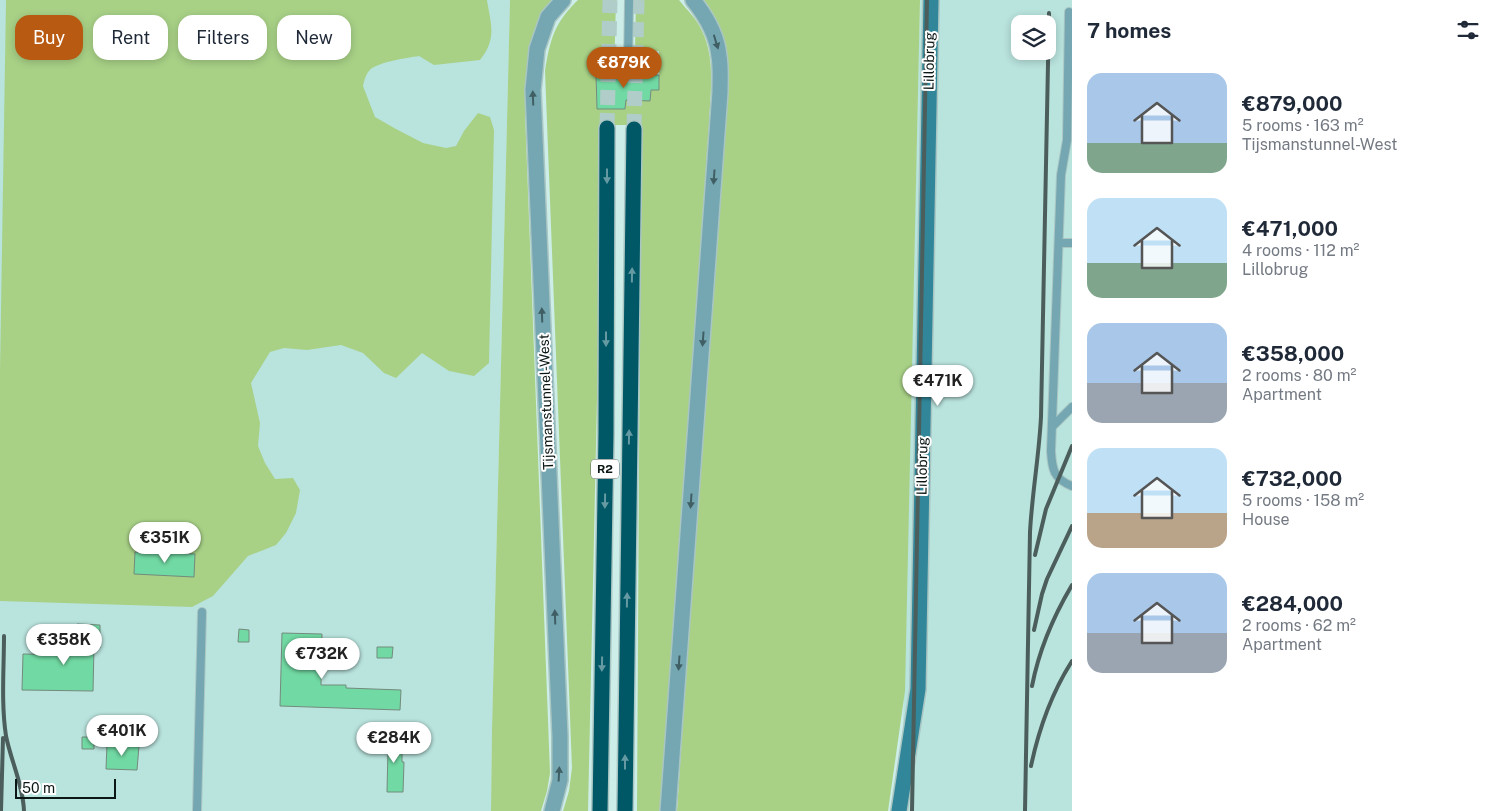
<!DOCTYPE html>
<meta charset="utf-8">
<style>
:root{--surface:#fff;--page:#f6f6f7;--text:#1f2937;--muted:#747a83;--accent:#b95a12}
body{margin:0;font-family:"Public Sans",sans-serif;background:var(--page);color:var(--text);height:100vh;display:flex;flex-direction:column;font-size:19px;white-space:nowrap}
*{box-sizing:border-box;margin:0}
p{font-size:16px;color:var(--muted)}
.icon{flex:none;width:28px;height:28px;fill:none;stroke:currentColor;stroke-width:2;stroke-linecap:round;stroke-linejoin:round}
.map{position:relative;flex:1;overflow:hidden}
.side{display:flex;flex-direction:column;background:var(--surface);width:425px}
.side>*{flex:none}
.top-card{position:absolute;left:15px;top:15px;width:475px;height:45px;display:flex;gap:10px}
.fabs{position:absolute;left:1011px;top:15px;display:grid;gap:10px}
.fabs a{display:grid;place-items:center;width:45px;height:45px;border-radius:10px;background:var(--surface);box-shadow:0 2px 8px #0003;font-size:25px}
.scale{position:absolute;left:15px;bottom:12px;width:101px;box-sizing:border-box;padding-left:5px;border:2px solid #0b1715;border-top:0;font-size:14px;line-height:18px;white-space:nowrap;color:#0b1715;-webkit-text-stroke:4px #fff;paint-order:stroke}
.price{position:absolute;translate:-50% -42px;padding:0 11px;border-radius:18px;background:#fff;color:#222;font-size:16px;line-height:32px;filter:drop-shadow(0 1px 2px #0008)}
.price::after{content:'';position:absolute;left:50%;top:30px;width:15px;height:11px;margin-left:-8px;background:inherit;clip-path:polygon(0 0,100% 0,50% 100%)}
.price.on{background:var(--accent);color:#fff}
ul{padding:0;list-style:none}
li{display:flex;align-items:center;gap:15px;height:125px;padding:0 15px}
li span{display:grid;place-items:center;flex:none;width:140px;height:100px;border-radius:15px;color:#555}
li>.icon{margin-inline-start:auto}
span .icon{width:60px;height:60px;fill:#fffc;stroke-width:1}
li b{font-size:21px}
h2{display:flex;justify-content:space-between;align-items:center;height:60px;padding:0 15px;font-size:21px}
.tag{padding:0 18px;border-radius:15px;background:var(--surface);box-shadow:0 2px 8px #0003;font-size:18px;line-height:45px}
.tag.on{background:var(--accent);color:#fff}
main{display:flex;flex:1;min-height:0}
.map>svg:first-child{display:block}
</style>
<main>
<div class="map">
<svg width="1072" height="811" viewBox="0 0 1072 811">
<rect width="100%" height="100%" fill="#cdede9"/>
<path fill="#b9e3dd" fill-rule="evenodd" d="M0 0H510L492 729 491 811H0Z
M920 0H1072V811H901ZM1020 24H1048V51H1020Z"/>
<path fill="#a8d186" d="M6 0H487C491 25 497 39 480 60L434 65 419 56C407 58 376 62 369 71 366 74 364 81 363 86L375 117 396 129 423 143 446 148 456 146 464 131 478 113 490 117 494 130 489 363 474 376 449 371 422 353 396 378 384 373 363 353 341 345 307 350 284 348 270 352 251 383 260 423 258 446 265 463 275 479 293 478 300 490 296 513 286 533 276 545 248 556 213 596 192 607 0 601V371Z
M510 0H552C525 30 526 75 525 113L550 773 547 791 541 811H491L492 729Z
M578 0H616L614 74H596L597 109H625L626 100H650L651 90H659V51H635L636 0H679C687 10 697 19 702 31 716 59 710 94 709 124L661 811H637L641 125H603L588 811H563L569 791 572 768 545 71C550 40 554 23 578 0Z
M704 0H920L905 691 888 811H677L726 60C723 40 718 16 704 0Z"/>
<path fill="#71d9a3" stroke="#738b7d" d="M596 74 659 75V90H651L650 101 626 100 625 109H597Z
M135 552 195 554 194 577 134 574Z
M77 624 100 625V648L94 647 93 691 22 690 23 654 76 655Z
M239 629 249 630V642H238Z
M282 633 322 634 321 685H346V688L401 690 400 710 280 706Z
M377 647H393L392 658H377Z
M82 737H94V749H82Z
M381 738 402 739V762H404L403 792H387L388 749H381Z
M107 744 139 746 137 770 106 769Z"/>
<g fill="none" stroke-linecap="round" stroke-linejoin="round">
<path stroke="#b0cdc9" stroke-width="15" stroke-dasharray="15 8" stroke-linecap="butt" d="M607 128 610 0
M634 129 637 0"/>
<defs>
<path id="lane" d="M1069 12 1067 140 1061 175 1051 451C1052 470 1054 479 1072 486
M628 66 629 0
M1060 243H1072
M1052 427 1072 407
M197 811 202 612"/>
<path id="street" d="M552 811 560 780V736L533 90 537 49 548 17 563 0
M668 811 720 92C720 80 721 68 719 56 717 35 706 16 693 0"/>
<path id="secondary" d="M899 811 918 689 931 0"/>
<path id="highway" d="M600 811 606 434 607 128
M625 811 634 129"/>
</defs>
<use href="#lane" stroke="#aac6c3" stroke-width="10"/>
<use href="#street" stroke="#aac6c3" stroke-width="18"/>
<use href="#secondary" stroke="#aac6c3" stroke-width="18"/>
<use href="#highway" stroke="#aac6c3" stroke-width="18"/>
<use href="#lane" stroke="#74a7b2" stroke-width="8"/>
<use href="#street" stroke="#74a7b2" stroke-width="15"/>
<use href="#secondary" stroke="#318799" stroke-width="15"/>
<use href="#highway" stroke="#005766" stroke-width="15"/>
<path stroke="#4c5e5c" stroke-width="4" d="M1035 555 1046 509 1072 446
M1034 630 1042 594 1047 579 1072 526
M4 636C4 669 1 703 6 736 11 761 23 785 24 811
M1032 686C1039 650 1053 617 1072 585
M1031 766C1039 728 1051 694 1072 661
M1 811 3 738
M912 811 927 0
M1025 811 1030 532C1032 494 1039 456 1041 417L1049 13"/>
</g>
<defs><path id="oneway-solid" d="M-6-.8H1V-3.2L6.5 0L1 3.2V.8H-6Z" transform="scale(1.25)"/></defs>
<g fill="#405f64">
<use href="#oneway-solid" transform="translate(716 42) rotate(73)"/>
<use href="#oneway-solid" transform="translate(533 98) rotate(-92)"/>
<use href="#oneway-solid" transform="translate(714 177) rotate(94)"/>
<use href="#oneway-solid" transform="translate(542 315) rotate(-92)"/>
<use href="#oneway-solid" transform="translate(703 339) rotate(94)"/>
<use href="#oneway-solid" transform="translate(691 501) rotate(94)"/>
<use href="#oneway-solid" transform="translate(555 617) rotate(-92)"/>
<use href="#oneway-solid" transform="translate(679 663) rotate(94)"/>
<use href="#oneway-solid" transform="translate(559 774) rotate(-87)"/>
</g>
<g fill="#669aa3">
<use href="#oneway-solid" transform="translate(607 176) rotate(90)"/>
<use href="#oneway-solid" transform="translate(632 275) rotate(-89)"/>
<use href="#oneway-solid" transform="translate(606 339) rotate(90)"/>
<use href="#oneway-solid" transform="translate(629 437) rotate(-89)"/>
<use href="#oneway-solid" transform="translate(605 501) rotate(91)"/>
<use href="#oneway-solid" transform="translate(627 600) rotate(-89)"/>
<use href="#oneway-solid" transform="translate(602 664) rotate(91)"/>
<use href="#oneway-solid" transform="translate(625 762) rotate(-90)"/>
</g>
<g text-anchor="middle" stroke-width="4" stroke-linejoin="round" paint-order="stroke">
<rect fill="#fff" stroke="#545d5b" stroke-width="1" x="591" y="459.5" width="28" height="19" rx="4"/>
<g font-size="12" font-weight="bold" fill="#0b1715">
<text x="605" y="473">R2</text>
</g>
<g font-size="14" fill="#0b1715" stroke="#fff">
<text transform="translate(929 61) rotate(-89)" y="5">Lillobrug</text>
<text transform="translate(546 402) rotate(-92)" y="5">Tijsmanstunnel-West</text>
<text transform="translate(922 466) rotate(-89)" y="5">Lillobrug</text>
</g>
</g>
</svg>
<div class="fabs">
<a><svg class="icon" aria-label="layers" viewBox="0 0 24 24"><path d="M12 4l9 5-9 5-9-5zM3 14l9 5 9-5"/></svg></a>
</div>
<div class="scale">50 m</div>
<b class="price on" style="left:624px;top:89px">€879K</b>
<b class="price" style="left:938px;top:407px">€471K</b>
<b class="price" style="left:165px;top:564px">€351K</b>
<b class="price" style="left:64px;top:666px">€358K</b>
<b class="price" style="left:322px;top:680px">€732K</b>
<b class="price" style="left:122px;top:757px">€401K</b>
<b class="price" style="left:394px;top:764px">€284K</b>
<div class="top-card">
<a class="tag on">Buy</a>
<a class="tag">Rent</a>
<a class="tag">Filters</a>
<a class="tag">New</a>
</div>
</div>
<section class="side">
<h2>7 homes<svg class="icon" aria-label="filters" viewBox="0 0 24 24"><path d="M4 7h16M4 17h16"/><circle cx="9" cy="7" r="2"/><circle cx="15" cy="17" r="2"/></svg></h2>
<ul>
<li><span style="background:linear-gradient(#a9c7e8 70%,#7fa58c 0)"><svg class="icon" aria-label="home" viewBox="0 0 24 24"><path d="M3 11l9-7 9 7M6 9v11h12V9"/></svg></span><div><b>€879,000</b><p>5 rooms · 163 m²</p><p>Tijsmanstunnel-West</p></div></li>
<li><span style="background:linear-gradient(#bfe0f5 65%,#7fa58c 0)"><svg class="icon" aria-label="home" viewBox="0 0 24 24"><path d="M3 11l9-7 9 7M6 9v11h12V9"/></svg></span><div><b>€471,000</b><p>4 rooms · 112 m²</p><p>Lillobrug</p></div></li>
<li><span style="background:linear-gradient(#a9c7e8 60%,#9aa5b1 0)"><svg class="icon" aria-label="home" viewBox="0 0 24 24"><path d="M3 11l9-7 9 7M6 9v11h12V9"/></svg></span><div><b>€358,000</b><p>2 rooms · 80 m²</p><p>Apartment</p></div></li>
<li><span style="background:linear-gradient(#bfe0f5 65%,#b9a48a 0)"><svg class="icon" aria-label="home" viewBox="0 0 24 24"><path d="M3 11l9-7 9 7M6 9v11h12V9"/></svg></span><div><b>€732,000</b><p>5 rooms · 158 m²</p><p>House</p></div></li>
<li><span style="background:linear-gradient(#a9c7e8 60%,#9aa5b1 0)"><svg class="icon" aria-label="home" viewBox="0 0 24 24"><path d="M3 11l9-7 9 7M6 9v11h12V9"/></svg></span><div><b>€284,000</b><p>2 rooms · 62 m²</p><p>Apartment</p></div></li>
</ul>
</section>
</main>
